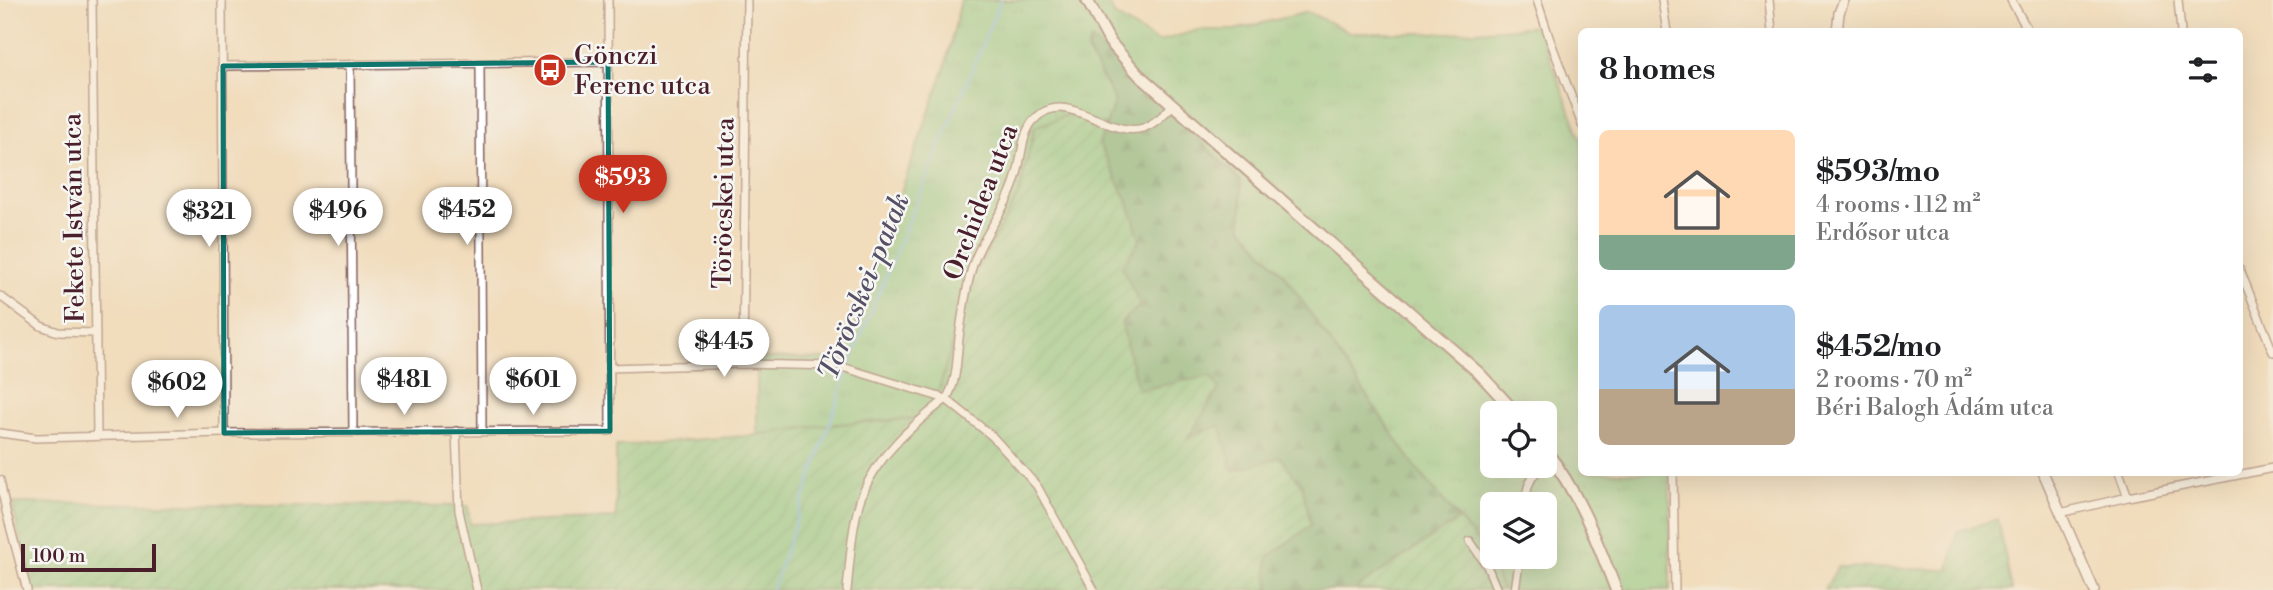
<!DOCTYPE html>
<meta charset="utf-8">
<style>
:root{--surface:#fff;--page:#f2f2f2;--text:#202124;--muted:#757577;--accent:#c8321e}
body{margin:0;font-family:"Libre Bodoni",serif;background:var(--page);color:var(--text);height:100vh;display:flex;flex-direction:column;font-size:26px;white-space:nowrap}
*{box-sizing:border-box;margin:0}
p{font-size:23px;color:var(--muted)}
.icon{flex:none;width:38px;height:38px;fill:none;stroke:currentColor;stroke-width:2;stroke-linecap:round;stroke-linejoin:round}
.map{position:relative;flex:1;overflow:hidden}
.details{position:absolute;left:1578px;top:28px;width:665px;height:448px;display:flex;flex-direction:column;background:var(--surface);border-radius:10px;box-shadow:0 7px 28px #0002}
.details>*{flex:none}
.tools{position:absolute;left:1480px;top:401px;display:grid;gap:14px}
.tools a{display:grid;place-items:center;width:77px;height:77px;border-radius:10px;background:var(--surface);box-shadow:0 7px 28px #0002;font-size:35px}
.scale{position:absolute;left:21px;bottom:18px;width:135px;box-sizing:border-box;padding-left:7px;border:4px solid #4a1f2b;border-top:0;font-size:19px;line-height:24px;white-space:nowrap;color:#4a1f2b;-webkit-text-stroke:5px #f6f6f2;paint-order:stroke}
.price{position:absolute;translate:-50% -60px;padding:0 16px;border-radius:24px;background:#fff;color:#222;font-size:23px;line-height:46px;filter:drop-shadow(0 2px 4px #0008)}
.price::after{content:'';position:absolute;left:50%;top:42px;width:21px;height:16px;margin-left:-10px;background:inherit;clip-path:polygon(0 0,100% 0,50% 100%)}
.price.selected{background:var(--accent);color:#fff}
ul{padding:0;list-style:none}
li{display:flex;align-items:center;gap:21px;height:175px;padding:0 21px}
li span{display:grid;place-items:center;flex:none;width:196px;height:140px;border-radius:10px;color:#555}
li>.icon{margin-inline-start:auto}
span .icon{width:84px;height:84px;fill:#fffc;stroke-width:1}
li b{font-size:30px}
h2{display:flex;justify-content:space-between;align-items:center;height:84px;padding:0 21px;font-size:30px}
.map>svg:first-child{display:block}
</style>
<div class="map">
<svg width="2273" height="590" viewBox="0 0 2273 590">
<defs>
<pattern id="grass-tufts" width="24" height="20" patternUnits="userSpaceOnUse" patternTransform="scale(1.75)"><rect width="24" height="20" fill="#7fc986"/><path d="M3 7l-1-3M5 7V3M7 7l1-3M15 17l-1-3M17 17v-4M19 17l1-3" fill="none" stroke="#6fac74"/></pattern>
<pattern id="forest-firs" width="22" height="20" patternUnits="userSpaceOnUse" patternTransform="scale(1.75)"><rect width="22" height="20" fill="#67ad73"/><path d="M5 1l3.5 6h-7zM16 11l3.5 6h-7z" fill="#578c5f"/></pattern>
<pattern id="garden-furrows" width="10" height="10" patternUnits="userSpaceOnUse" patternTransform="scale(1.75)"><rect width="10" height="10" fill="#7fc986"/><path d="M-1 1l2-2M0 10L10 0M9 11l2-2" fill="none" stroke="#6fac74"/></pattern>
</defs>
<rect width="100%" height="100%" fill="#f6f6f2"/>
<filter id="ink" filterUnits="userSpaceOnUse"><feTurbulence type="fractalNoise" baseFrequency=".0143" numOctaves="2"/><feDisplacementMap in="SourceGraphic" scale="14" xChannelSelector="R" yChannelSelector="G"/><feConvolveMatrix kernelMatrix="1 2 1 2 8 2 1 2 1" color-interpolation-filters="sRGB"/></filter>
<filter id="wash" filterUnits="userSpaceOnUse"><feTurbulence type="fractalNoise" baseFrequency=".00686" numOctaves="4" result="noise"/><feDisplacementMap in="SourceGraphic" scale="28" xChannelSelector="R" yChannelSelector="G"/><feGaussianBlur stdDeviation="1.57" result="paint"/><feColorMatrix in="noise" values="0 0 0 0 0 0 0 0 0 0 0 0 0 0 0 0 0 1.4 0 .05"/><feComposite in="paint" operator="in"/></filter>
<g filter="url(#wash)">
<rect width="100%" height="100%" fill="#f1dcbc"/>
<path fill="url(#grass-tufts)" stroke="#647458" stroke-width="2" fill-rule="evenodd" d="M961 0H1108L1114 15 1157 42 1198 30H1234L1308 12 1352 33H1450L1538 26 1582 142V472L1670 473V590H1502L1489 555 1416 468 1285 276 1242 228 1241 180 1087 50 1115 101 1106 125 1068 115 1035 127 1019 194 972 278 933 410 924 418 826 425 757 435V358L842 359 945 67ZM1493 413H1545V466H1493ZM1493 504H1545V556H1493Z"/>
<path fill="url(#forest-firs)" stroke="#58664f" stroke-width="2" d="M1091 40 1164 105 1241 181 1242 228 1285 276 1416 468 1459 519 1354 590H1269L1267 558 1311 525 1302 486 1280 457 1233 471 1188 439 1219 388 1138 391 1121 322 1140 305 1122 267 1129 204 1099 144 1115 101 1087 49Z"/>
<path fill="url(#garden-furrows)" stroke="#647458" stroke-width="2" d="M1068 115 1106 125 1099 144 1129 204 1140 240 1122 267 1140 305 1121 322 1138 390 1210 376 1219 388 1188 438 1220 425 1233 471 1280 457 1302 486 1311 525 1267 558 1269 590H31L12 503 468 506 470 524 616 518V446L757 435 825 425 923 418 933 410 972 278 1019 194 1035 127Z
M1459 519 1489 555 1502 590H1354Z
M1998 519 2012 590H1824L1838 567 1949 570 1958 531Z"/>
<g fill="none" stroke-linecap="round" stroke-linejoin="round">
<path stroke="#76beee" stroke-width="2.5" d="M772 590 855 350 1001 0"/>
</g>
</g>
<g filter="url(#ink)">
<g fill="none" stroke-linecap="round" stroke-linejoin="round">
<defs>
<path id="minor" d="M92 0 97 436
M222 0 224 433
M1537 0 1549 37 1582 125
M1662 0 1667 32
M1769 0 1772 32
M2011 0 2029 32
M2178 0 2181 32
M480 64 482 431
M350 65 353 432
M223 66 608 62
M2240 270 2273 352
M0 296 41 326 58 332 96 333
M743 364 747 0
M609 368 743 364 839 366 946 399 992 436 1037 486 1094 590
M456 431 459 511 477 590
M0 433 36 438 224 433 610 431 608 0
M1673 472 1675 590
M2119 472 2128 497
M0 480 6 511 27 590
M1525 504C1527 487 1529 478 1542 466
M2060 513 2128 497 2273 468
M1470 541 1487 566 1497 590
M847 590C850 562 852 521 862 495 878 454 913 425 946 399 959 380 956 354 960 331 963 311 966 288 972 268 981 236 1007 210 1016 177 1022 160 1021 135 1033 121 1065 84 1106 139 1143 128 1155 124 1164 114 1173 105
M1515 590 1520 556"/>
<path id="tertiary" d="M1837 32 1839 13 1844 0
M2043 472 2094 590"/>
<path id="primary" d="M1087 0 1110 42 1139 75 1479 373 1516 413
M1545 450C1578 491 1597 541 1616 590"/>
</defs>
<use href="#minor" stroke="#84615e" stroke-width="10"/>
<use href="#tertiary" stroke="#84615e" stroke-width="12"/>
<use href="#primary" stroke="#84615e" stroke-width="14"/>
<use href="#minor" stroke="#fff" stroke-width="7"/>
<use href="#tertiary" stroke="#fff" stroke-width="9"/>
<use href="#primary" stroke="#fff" stroke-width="10"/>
</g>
</g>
<path d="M0 0H2273V590H0ZM608 62 610 431 224 433 223 66Z" fill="#f1dcbc" fill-opacity=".55" fill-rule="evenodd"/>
<path fill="none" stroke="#0f766e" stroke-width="5" stroke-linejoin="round" d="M608 62 610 431 224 433 223 66Z"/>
<defs>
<symbol id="bus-disc" viewBox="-11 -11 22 22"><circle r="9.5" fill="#c8321e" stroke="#f6f6f2"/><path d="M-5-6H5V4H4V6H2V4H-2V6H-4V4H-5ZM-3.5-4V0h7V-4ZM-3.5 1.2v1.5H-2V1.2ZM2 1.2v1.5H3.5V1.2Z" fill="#fff"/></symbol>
</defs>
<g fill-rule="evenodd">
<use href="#bus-disc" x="531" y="51" width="38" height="38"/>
</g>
<g text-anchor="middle" stroke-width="5" stroke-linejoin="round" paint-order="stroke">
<g font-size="26" fill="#4a1f2b" stroke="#f6f6f2" text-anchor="start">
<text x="574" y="64">Gönczi<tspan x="574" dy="30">Ferenc utca</tspan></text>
</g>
<g font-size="26" fill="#4a1f2b" stroke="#f6f6f2">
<text transform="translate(980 202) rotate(-69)" y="9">Orchidea utca</text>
<text transform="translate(723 203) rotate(-89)" y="9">Töröcskei utca</text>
<text transform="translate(73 218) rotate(-91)" y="9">Fekete István utca</text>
</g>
<g font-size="28" font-style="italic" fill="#574f66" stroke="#f6f6f2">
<text transform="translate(863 286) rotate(-68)" y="10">Töröcskei-patak</text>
</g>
</g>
</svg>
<div class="tools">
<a><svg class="icon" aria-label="locate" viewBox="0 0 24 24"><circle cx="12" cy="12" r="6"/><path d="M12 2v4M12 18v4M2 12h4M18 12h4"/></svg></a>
<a><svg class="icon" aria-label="layers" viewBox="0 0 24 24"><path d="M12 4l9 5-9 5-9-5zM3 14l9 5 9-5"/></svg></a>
</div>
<div class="scale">100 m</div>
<b class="price selected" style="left:623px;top:215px">$593</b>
<b class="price" style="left:467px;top:247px">$452</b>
<b class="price" style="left:338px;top:248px">$496</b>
<b class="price" style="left:209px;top:249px">$321</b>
<b class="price" style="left:724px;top:379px">$445</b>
<b class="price" style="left:404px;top:417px">$481</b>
<b class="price" style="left:533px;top:417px">$601</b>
<b class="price" style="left:177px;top:420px">$602</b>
<section class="details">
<h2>8 homes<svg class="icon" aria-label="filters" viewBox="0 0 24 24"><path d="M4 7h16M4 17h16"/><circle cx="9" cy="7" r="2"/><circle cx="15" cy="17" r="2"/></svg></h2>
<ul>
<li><span style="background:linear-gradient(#ffd9b3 75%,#7fa58c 0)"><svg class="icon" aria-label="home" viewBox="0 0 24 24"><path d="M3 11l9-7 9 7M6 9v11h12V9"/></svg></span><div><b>$593/mo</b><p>4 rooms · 112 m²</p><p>Erdősor utca</p></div></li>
<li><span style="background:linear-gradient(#a9c7e8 60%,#b9a48a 0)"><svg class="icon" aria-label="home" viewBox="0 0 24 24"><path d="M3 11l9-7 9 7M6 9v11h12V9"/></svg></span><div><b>$452/mo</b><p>2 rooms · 70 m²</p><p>Béri Balogh Ádám utca</p></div></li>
</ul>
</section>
</div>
